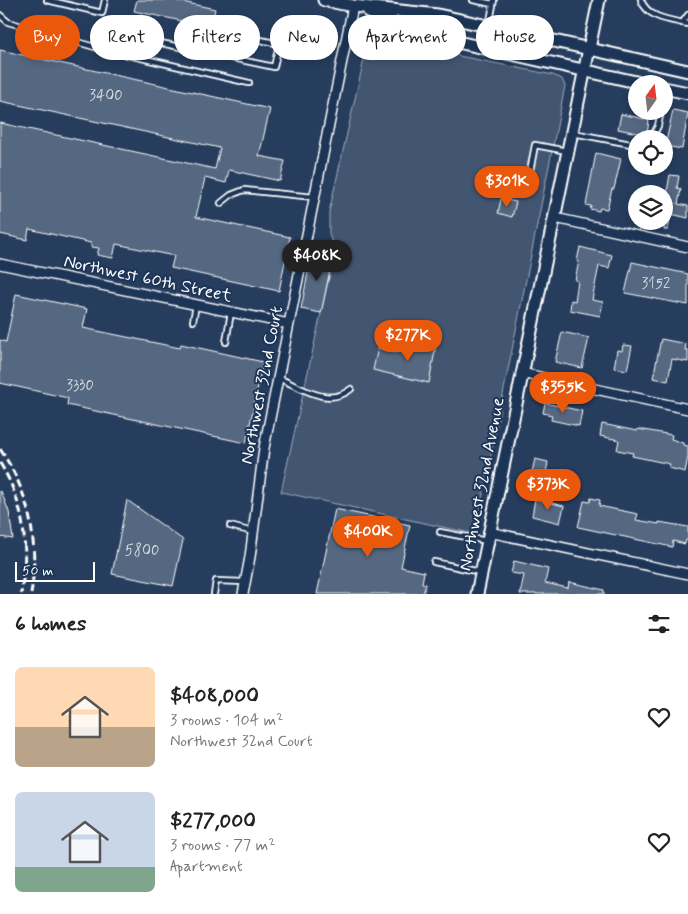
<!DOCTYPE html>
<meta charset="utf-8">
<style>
:root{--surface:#fff;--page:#f2f2f2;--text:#222;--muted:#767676;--accent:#ea580c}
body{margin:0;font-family:Mynerve,sans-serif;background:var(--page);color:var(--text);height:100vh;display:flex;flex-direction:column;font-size:19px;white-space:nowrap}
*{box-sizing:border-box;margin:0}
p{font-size:16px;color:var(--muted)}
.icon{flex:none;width:28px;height:28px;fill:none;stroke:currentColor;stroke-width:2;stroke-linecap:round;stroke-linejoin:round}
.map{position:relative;height:594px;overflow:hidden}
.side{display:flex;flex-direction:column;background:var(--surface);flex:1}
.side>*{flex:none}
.banner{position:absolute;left:15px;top:15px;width:659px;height:45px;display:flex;gap:10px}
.needle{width:32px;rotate:14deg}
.controls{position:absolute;left:628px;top:75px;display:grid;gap:10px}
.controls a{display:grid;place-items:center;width:45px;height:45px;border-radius:50%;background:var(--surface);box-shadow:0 2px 8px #0003;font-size:25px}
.scale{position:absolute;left:15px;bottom:12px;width:80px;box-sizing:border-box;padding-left:5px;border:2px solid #fff;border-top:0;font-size:14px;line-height:18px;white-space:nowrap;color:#fff;-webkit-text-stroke:4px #1d3557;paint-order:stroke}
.price{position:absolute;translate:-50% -42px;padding:0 11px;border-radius:18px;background:var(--accent);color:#fff;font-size:16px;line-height:32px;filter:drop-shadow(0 1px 2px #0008)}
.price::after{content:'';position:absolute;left:50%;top:30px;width:15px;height:11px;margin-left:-8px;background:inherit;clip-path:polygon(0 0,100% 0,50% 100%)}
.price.selected{background:#222;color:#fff}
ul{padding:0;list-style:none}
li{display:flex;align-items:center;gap:15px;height:125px;padding:0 15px}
li span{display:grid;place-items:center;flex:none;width:140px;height:100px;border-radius:8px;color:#555}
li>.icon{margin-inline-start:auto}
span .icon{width:60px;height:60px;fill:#fffc;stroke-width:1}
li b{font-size:21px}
h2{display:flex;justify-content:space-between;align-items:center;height:60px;padding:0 15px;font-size:21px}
.chip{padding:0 18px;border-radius:22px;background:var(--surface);box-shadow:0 2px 8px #0003;font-size:18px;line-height:45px}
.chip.selected{background:var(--accent);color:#fff}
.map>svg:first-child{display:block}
</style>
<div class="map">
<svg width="688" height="594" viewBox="0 0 688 594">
<rect width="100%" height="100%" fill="#263d5e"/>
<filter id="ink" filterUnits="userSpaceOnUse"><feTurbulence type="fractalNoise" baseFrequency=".02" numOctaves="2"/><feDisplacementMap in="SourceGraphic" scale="10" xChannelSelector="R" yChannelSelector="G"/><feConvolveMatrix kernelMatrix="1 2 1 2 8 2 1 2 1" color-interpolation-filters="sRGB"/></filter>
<g filter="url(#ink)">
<path fill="#425672" stroke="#a0aab8" d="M380 40 553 75 562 79 565 86 475 534 281 492 335 251 329 234V212L367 46Z"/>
<path fill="#556781" stroke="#fff" d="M137 0H173L215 9 211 27 134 11Z
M0 50 270 109 259 156 285 161 280 181 229 170 226 183 205 178 196 217 290 237 279 291 171 268 174 256 116 244 113 258 97 255 99 248 91 247V243L29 229 27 240 0 234V123L215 169 220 148 0 101Z
M673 110 688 113 682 149 665 146Z
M621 114 649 120 647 135 618 129Z
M596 153 621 159 614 189H612L607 209 600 208 599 211 590 209 591 206 586 205Z
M670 175 679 176 677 188 681 189 678 204 688 206V218L671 214 668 230H664V208Z
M501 199 516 202 512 217 498 213Z
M580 247 612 255 609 268 599 266 592 300 603 302 600 316 570 310 571 300 575 301 578 281 575 280 579 261H577Z
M312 252 333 256 321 313 301 309Z
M632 262 688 274V305L625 293Z
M16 294 87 309 83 328 180 348 181 344 263 362 246 443 67 405 68 398 0 383V340L6 342Z
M562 332 589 338 582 368 555 362Z
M661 339 686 344 685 350H688V362L672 359 668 381 653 378Z
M411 340 436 345 429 383 373 370 378 348 408 354Z
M623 345 632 346 627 370 614 368 617 350 622 351Z
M545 403 582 411 579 426 551 420 552 415 543 413Z
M602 424 637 431 638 429 672 435 671 439 683 443V445L688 446V457L685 472 669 468 670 464 632 456 633 453 617 450 619 440 600 436Z
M535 459 548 462 546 473 543 472 542 478 531 476Z
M0 491H1L9 512 13 539 0 537Z
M591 498 600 500 599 506 638 514 636 520 659 524V522L688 527V540H686L685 544 673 541 672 547 578 527 584 501 590 502Z
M535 499 564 506 560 523 532 516Z
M127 500 183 540 173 586 112 574Z
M335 509 410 525 401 567 424 572 422 583 426 584 423 594H317Z
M514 561 548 569 545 583 568 588 569 582 604 590V594H520L524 575 511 573Z"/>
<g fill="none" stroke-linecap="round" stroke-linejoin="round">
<defs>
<path id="service" d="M47 0 102 13 105 0
M473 0 493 4
M641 0C648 19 671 20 688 24
M0 15 8 22 98 48 249 83
M682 23 688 15
M489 26 494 0
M119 53 123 35 274 67 279 44 238 35 233 58
M573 133 636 145
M651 139 658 126 661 111
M528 182 535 145 567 151
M221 203 231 195 244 190 314 197
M193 321 196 305
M226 342 231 312
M278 378C301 387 328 408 351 389
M230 526 253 532
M440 532 487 541
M434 562 480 572
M214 594 216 581 245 582"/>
<path id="minor" d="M555 218 688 247
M0 264 289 324
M521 373 688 409
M489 532 688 574
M243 594 250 557 264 448 353 6"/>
<path id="secondary" d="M324 0 353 6 438 15 688 71
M369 12 431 36 645 84
M664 88 688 93
M477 594 599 0"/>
</defs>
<use href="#service" stroke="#fff" stroke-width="8"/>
<use href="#minor" stroke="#fff" stroke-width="12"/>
<use href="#secondary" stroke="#fff" stroke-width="15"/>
<use href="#service" stroke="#1d3557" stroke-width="4.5"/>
<use href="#minor" stroke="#1d3557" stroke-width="9"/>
<use href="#secondary" stroke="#1d3557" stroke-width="11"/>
<path stroke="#fff" stroke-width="3" stroke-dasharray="8 4" stroke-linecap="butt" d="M0 449C30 493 39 542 31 594
M0 463C25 504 29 547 21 594"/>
</g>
</g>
<g text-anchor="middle" stroke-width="4" stroke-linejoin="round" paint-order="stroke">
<g font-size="15" fill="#d4d9e0">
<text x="106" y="100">3400</text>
<text x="656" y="288">3152</text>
<text x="80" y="390">3330</text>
<text x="142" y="555">5800</text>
</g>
<g font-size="18" fill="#fff" stroke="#1d3557">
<text transform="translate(148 278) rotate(12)" y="6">Northwest 60th Street</text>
<text transform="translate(261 385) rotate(-79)" y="6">Northwest 32nd Court</text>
<text transform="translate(481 484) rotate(-79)" y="6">Northwest 32nd Avenue</text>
</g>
</g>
</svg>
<div class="controls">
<a><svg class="needle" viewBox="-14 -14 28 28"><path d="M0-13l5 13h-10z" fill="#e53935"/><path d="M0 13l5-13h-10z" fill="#767676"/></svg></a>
<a><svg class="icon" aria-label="locate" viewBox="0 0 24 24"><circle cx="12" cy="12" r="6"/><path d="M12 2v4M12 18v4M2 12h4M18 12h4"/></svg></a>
<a><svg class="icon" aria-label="layers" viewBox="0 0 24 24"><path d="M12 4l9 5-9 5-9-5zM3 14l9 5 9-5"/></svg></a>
</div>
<div class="scale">50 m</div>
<b class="price" style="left:507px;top:208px">$301K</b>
<b class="price selected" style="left:317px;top:282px">$408K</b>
<b class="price" style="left:408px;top:362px">$277K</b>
<b class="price" style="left:563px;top:414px">$355K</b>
<b class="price" style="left:548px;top:511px">$373K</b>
<b class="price" style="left:368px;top:558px">$400K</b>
<div class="banner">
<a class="chip selected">Buy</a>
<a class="chip">Rent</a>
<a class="chip">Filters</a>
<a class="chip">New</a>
<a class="chip">Apartment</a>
<a class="chip">House</a>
</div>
</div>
<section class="side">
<h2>6 homes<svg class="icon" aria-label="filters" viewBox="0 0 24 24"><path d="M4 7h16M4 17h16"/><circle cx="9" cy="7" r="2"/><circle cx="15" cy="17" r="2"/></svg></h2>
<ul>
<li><span style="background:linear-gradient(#ffd9b3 60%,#b9a48a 0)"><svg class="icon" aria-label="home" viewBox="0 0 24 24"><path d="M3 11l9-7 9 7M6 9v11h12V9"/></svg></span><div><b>$408,000</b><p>3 rooms · 104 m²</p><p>Northwest 32nd Court</p></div><svg class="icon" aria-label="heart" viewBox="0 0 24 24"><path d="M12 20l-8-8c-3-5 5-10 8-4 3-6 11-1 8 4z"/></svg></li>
<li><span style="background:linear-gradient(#c9d6e8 75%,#7fa58c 0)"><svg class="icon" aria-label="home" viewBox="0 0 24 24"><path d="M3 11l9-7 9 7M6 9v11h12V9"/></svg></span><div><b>$277,000</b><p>3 rooms · 77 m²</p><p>Apartment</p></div><svg class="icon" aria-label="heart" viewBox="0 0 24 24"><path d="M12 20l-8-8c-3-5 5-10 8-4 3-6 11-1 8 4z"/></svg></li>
</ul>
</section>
